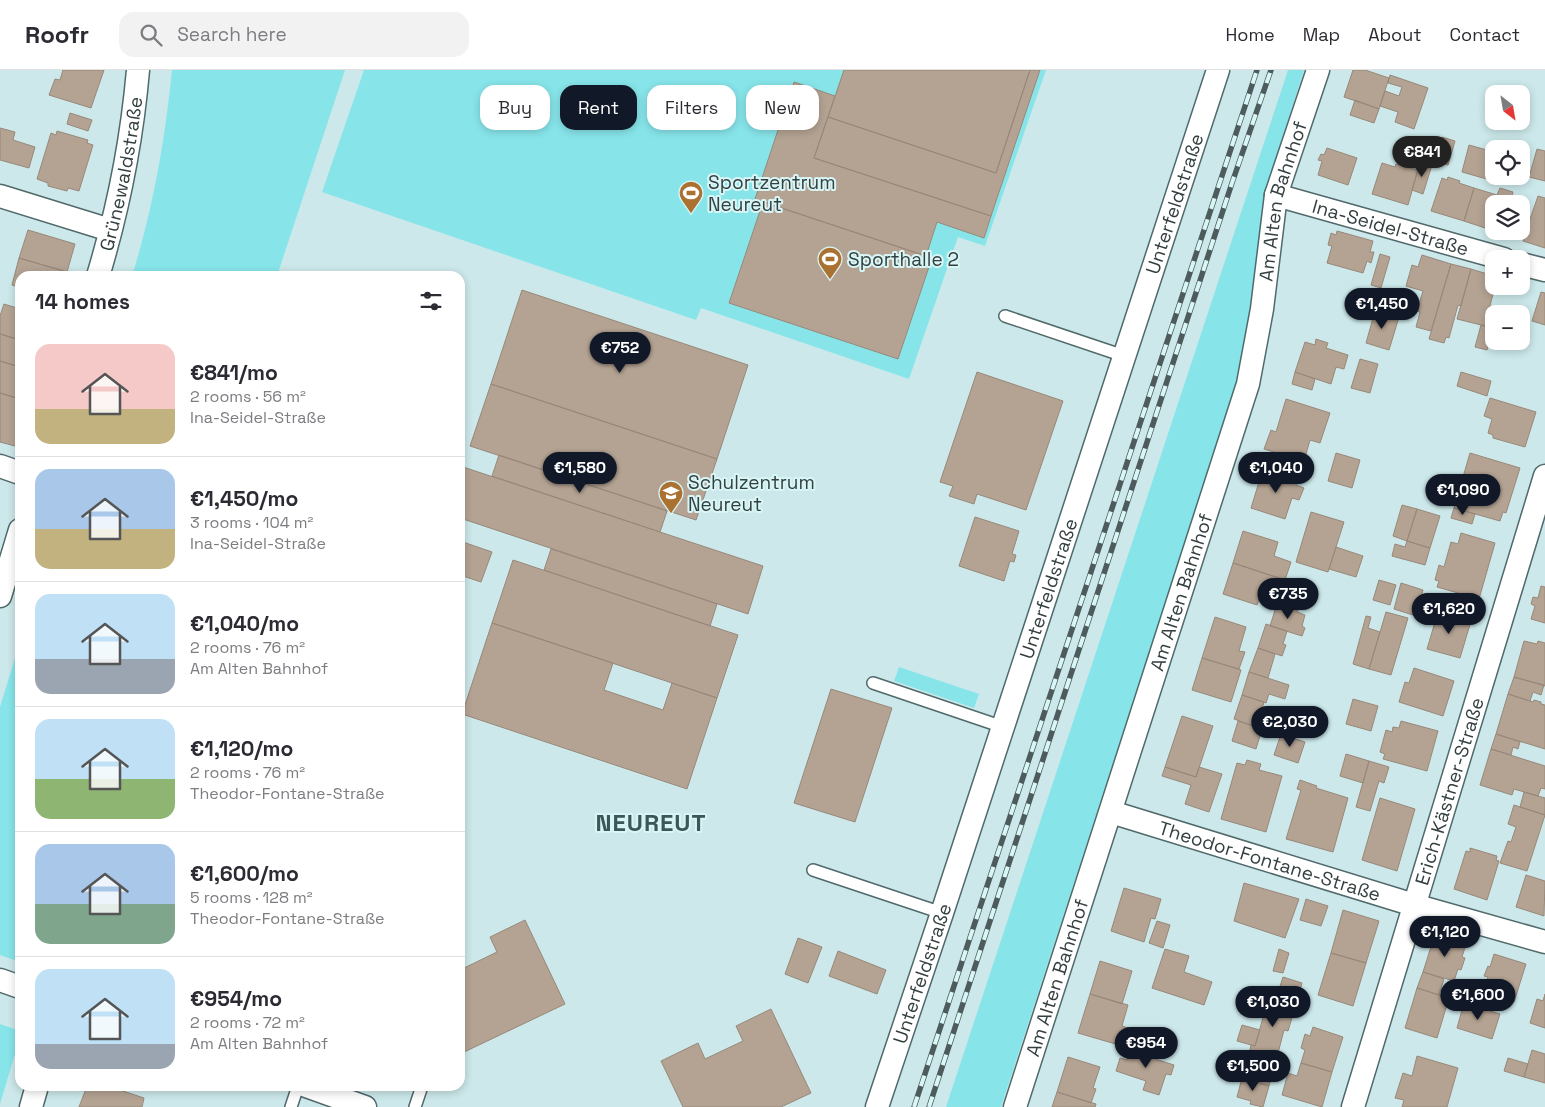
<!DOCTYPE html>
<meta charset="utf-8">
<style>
:root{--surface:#fff;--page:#f2f2f3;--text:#2b2b33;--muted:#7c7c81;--line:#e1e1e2;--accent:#111827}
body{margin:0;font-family:"Space Grotesk",sans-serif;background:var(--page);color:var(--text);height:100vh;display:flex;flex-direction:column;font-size:19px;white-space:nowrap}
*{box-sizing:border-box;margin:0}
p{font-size:16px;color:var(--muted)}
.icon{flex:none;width:28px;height:28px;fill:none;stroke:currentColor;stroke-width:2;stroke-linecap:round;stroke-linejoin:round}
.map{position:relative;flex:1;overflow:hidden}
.drawer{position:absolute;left:15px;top:201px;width:450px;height:820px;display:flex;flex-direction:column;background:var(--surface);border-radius:15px;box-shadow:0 2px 8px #0003}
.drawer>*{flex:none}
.banner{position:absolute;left:480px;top:15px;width:475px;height:45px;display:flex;gap:10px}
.needle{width:32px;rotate:149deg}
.controls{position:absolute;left:1485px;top:15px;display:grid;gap:10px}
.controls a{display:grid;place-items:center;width:45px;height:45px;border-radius:10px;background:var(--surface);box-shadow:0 2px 8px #0003;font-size:25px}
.price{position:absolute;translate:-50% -42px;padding:0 11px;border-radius:18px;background:var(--accent);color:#fff;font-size:16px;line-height:32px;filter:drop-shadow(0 1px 2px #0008)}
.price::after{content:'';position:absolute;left:50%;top:30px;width:15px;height:11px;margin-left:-8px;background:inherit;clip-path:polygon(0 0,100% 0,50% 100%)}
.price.current{background:#222;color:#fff}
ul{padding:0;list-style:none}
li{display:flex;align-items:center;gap:15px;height:125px;padding:0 20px}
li+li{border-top:1px solid var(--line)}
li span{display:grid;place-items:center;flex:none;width:140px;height:100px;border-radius:15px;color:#555}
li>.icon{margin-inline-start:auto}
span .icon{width:60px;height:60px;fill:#fffc;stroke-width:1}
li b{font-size:21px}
h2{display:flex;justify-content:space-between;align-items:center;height:60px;padding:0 20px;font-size:21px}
.tag{padding:0 18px;border-radius:15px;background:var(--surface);box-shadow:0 2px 8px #0003;font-size:18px;line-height:45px}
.tag.current{background:var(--accent);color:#fff}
header{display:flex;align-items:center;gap:30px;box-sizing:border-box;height:70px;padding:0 25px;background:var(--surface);border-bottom:1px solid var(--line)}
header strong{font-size:24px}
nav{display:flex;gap:28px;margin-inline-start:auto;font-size:18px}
.search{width:350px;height:45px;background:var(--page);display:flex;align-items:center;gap:12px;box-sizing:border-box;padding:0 18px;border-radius:15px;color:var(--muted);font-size:19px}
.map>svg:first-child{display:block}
</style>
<header>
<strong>Roofr</strong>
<div class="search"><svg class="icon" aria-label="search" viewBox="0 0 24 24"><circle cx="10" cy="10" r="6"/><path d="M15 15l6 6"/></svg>Search here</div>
<nav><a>Home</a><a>Map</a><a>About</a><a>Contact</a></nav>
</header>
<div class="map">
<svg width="1545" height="1037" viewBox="0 0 1545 1037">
<rect width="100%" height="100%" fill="#cce8ea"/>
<path fill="#87e5ea" d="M172 0H345L277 206H132C153 139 165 70 172 0Z
M364 0H1046L985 176 958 167 909 309 701 238 696 250 322 122Z
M1288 0H1304L1278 81 1262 141 1254 217 1239 306 1001 1037H946Z
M20 572V892L0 885V637Z
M899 597 979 624 974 638 894 611Z
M0 954 20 961V967L0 1034Z"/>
<path fill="#b4a393" stroke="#988879" d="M63 0H104L91 38 49 25 55 9 60 10Z
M844 0H1030L996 103 828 47Z
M1030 0H1040L991 146 814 88 828 47 996 103Z
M1353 0H1365L1389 8 1379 39 1344 27Z
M1390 5 1428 18 1414 59 1395 52 1398 42 1380 36 1385 21 1399 26 1402 17 1388 13Z
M794 12 835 26 814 88 991 146 984 168 937 152 926 186 755 129Z
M1355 30 1379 39 1374 53 1350 45Z
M70 43 92 50 88 61 67 54Z
M0 58 15 62 13 70 35 77 29 98 0 90Z
M57 61 88 70 87 73 93 75 79 121 68 118 67 121 48 116V113L37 109 51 63 56 65Z
M1442 67 1455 71 1448 95 1434 91Z
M1469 75 1494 82V106H1498L1497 112 1462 102Z
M1327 78 1357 88 1348 115 1318 105 1322 91 1318 90 1321 84 1324 85Z
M1537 79 1545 81V111L1529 107Z
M1420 92 1432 95 1423 124 1412 120Z
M1382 93 1395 97 1396 94 1418 100 1408 135 1372 124Z
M1448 107 1460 111 1459 113 1474 118 1464 151 1431 141 1442 108 1447 110Z
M1474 118 1497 125 1500 118 1513 122 1510 134H1494V161L1464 151Z
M1538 126 1545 128V178L1523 171 1527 160 1522 159 1525 151 1529 152Z
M763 132 932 188 898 289 729 233Z
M28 160 75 174 67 202 19 188Z
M1337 161 1373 171 1370 182H1374L1371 193 1367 191 1363 203 1327 193 1332 176 1328 175 1331 163 1336 165Z
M1380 184 1390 187 1381 218 1371 215Z
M1422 185 1451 194 1431 261 1416 257 1420 242 1417 241 1423 221 1406 216 1412 195 1418 197Z
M19 188 67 202 66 206H20V218L12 215Z
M1451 194 1471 199 1461 236 1458 235 1449 268 1446 267 1444 273 1429 269Z
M1471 199 1494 206V216H1495L1485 256 1457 249Z
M522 220 748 295 717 389 491 314Z
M1541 222 1545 223V255L1532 251Z
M4 234 20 239V270L0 264V246Z
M1375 241 1399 247 1389 280 1366 273Z
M1481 255 1494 258 1487 280 1475 277Z
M0 264 20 270V297L0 291Z
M1316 269 1328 273 1326 278 1348 285 1344 299 1336 297 1331 314 1295 302 1305 272 1315 275Z
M1360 289 1378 294 1370 323 1351 318Z
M0 291 20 297V329L0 323Z
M977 302 1063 331 1026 440 977 424 974 434 949 426 953 416 940 412Z
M1295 302 1315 309 1312 320 1292 314Z
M1461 302 1491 311 1487 326 1457 316Z
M491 314 717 389 696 450 470 376Z
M0 323 20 329V359L15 376 0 372Z
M1490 328 1536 342 1525 377 1493 368V365L1488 363 1492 349 1484 346Z
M1286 329 1330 343 1320 373 1310 370 1304 391 1264 379 1271 360 1276 362Z
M1336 383 1360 390 1352 418 1328 411Z
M1470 383 1520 398 1506 443 1503 442 1500 451 1454 438Z
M499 385 667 441 660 462 492 406Z
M460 396 763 496 748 544 460 448Z
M1263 399 1297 411 1296 415 1304 418 1299 430 1292 428 1285 449 1251 438Z
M1402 435 1417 439 1407 471 1393 466Z
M1454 438 1475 444 1472 454 1451 448Z
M1417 439 1440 446 1430 478 1407 471Z
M1311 442 1344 452 1328 502 1296 492Z
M975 447 1019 461 1012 484 1016 485 1014 492 1010 491 1004 511 959 496Z
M1243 461 1278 472 1274 486 1291 492 1285 510 1233 493Z
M1461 463 1495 473 1479 529 1437 517 1439 511 1435 510 1439 495 1444 497 1451 472 1458 474Z
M460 471 492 482 481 512 460 505Z
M1407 471 1430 478 1425 495 1392 486 1395 474 1405 477Z
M1336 477 1363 486 1356 507 1329 499Z
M551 479 717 534 710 556 544 500Z
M513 490 738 565 717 628 492 553Z
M1233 493 1285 510 1280 524 1263 519 1257 535 1223 524Z
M1379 510 1396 515 1390 535 1373 530Z
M1401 513 1423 520 1416 546 1394 539Z
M1541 516 1545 517V553L1531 549 1535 536 1531 534 1533 527 1538 528Z
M1277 534 1298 540 1297 542 1305 545 1302 556 1305 558 1302 566 1270 556Z
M1386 542 1408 548 1391 605 1369 599Z
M1438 542 1471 551 1460 588 1427 579Z
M1366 546 1371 547 1368 558 1380 562 1369 599 1353 594Z
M1215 547 1246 557 1239 581 1245 582 1239 599 1202 588Z
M492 553 613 593 604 620 663 640 672 613 717 628 687 719 462 644Z
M1266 554 1287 561 1283 574 1286 575 1282 586 1258 578Z
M1524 571 1537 574 1538 571 1545 573V616L1514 607Z
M1258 578 1275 584 1268 608 1249 602Z
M1202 588 1241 600 1231 632 1192 620Z
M1414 598 1454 611 1443 646 1399 632 1405 612 1409 613Z
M1249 602 1289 615 1285 629 1269 624 1266 633 1242 625Z
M1514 607 1544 615 1541 625 1533 622 1530 631 1508 624Z
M831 619 892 638 855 752 794 733Z
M1508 624 1530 631 1533 632 1534 630 1541 632V634L1545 635V679L1496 664Z
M1242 625 1264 632 1259 649 1265 651 1262 659 1234 649Z
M1353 629 1378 636 1371 661 1346 654Z
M1182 646 1213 656 1196 707 1165 697Z
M1238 651 1262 659 1256 679 1232 671Z
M1401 651 1438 661 1427 701 1383 689 1385 684 1380 682 1386 660 1392 662 1393 657 1399 658Z
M1281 664 1305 672 1298 693 1274 685Z
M1496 664 1520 672 1518 679 1513 677 1511 685 1491 679Z
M1491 679 1545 696V719L1541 718 1538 726 1514 719 1512 725 1480 715Z
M1346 684 1369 691 1363 713 1340 706Z
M1247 690 1261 694 1259 700 1282 706 1266 762 1221 749 1237 693 1245 695Z
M1369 691 1389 697 1384 713 1379 711 1370 741 1356 737Z
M1165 697 1196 707 1199 697 1222 704 1209 742 1185 734 1191 715 1162 706Z
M1300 710 1317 716 1316 718 1348 728 1333 782 1286 769 1301 720 1297 719Z
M1524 722 1545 728V745L1520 737Z
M1380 728 1415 739 1397 801 1362 790Z
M1514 735 1545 745 1527 801 1500 793 1508 771 1511 772 1516 757 1508 754Z
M1470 778 1497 786 1496 790 1499 791 1487 830 1454 819 1466 781 1470 782Z
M1526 805 1545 811 1544 846 1516 837Z
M1244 813 1299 829 1285 868 1234 851Z
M1124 818 1161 829 1155 849 1151 848 1144 872 1111 861Z
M1306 829 1328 836 1321 856 1300 850Z
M1343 840 1379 851 1366 893 1331 883Z
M525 850 565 934 460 984V900L497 882 490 867Z
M1157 851 1170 855 1163 878 1149 873Z
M1435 864 1466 874 1462 887 1465 888 1461 900 1458 899 1454 911 1423 902Z
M798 868 822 877 808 913 785 904Z
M1165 879 1189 886 1184 902 1212 912 1204 935 1152 918Z
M1279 879 1289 883 1283 903 1273 901Z
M838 881 886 900 877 924 829 906Z
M1331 883 1366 893 1353 936 1318 925Z
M1494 884 1526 894 1514 932 1495 926 1494 930 1481 926 1488 907 1484 906 1488 896 1490 897Z
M1100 891 1132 901 1122 934 1090 924Z
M1423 902 1444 909 1439 925 1417 918Z
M1283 907 1302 913 1295 938 1275 932Z
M1417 918 1449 928 1437 968 1405 958Z
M1090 924 1128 935 1122 956 1134 960 1129 978 1078 963Z
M1545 924V958L1530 953 1537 929 1543 931Z
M1268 930 1295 938 1288 961 1284 960 1277 987 1250 980 1251 975 1255 976Z
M1464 933 1500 944 1492 969 1457 958Z
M771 939 811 1023 781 1037H683L661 991 698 973 705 989 743 971 736 956Z
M1242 955 1260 960 1255 976 1237 971Z
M1313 957 1343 967 1332 1002 1301 993 1305 980 1301 978 1305 964 1310 966Z
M1132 977 1154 984 1152 988 1174 995 1171 1005 1166 1004 1159 1025 1143 1020 1146 1011 1116 1001 1120 988 1127 990Z
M1250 980 1277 987 1269 1016 1242 1008Z
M1532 980 1545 984V1013L1524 1007Z
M1417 986 1458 998 1447 1037H1402L1404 1030 1395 1028 1403 1003 1412 1006Z
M1068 987 1100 997 1093 1018 1096 1019 1091 1033 1057 1022Z
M1508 988 1528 994 1524 1007 1504 1001Z
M1301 993 1332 1002 1322 1037 1282 1025 1288 1003 1297 1006Z
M1242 1008 1269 1016 1263 1037 1250 1034 1251 1031 1237 1027Z
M87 1016H108L144 1028 142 1037H79Z
M1057 1022 1096 1034 1095 1037H1052Z"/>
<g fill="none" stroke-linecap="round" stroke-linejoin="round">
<defs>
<path id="lane" d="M1005 246 1124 286
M873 613 1003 657
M813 800 942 843
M291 1037 298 1016
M415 1037 422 1016"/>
<g id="street">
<path id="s1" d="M1276 125 1504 189"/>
<path d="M0 126 110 160"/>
<path d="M1521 194 1545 200"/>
<path id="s2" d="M98 206C118 140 132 69 138 0"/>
<path d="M0 396 20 403"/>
<path d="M0 526 20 460"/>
<path id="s3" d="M1111 742 1414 835 1545 872"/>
<path d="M0 910 20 917"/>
<path d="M306 1016 365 1037"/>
<path d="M31 1037 37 1016"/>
<path id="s4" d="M877 1037 942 843 1218 0"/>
<path id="s5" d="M1015 1037 1248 314 1262 239 1276 125 1318 0"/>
<path id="s6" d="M1353 1037 1545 406"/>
</g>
</defs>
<use href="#lane" stroke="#50696a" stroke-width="14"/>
<use href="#street" stroke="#50696a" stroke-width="25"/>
<use href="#lane" stroke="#fff" stroke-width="11"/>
<use href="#street" stroke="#fff" stroke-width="22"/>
<defs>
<path id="rail" d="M914 1037 1257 0
M929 1037 1232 113 1271 0"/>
</defs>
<use href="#rail" stroke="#4d5b5c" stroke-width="5.5"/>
<use href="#rail" stroke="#d9f6f7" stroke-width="4" stroke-dasharray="11" stroke-linecap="butt"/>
</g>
<defs>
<symbol id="stadium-pin" viewBox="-11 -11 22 30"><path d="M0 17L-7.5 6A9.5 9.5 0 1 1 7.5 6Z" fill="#aa7130" stroke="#d9f6f7"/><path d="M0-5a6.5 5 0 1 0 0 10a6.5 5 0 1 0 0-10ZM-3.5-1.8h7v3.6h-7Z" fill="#fff"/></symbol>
<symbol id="school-pin" viewBox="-11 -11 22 30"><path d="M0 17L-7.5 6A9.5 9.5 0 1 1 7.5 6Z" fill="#aa7130" stroke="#d9f6f7"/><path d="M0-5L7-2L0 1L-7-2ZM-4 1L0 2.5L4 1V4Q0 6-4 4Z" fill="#fff"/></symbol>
</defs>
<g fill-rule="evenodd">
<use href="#stadium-pin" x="677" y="109" width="28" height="38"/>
<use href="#stadium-pin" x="816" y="175" width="28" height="38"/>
<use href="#school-pin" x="657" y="409" width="28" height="38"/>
</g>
<g text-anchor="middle" stroke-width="4" stroke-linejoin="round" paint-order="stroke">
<g font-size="19" fill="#343f40" stroke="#d9f6f7">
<text dy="7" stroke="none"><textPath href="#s2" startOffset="105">Grünewaldstraße</textPath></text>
<text dy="7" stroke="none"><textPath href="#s5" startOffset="946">Am Alten Bahnhof</textPath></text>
<text dy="7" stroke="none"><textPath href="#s4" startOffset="951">Unterfeldstraße</textPath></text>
<text dy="7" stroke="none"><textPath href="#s1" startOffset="119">Ina-Seidel-Straße</textPath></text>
<text dy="7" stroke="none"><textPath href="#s4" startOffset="546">Unterfeldstraße</textPath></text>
<text dy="7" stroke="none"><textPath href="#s5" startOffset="541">Am Alten Bahnhof</textPath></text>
<text dy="7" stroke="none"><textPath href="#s6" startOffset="330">Erich-Kästner-Straße</textPath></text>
<text dy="7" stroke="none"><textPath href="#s3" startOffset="166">Theodor-Fontane-Straße</textPath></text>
<text dy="7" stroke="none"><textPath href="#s4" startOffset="141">Unterfeldstraße</textPath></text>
<text dy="7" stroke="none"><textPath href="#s5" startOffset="136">Am Alten Bahnhof</textPath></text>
</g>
<g font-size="19" fill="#343f40" stroke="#d9f6f7" text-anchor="start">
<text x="708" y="119">Sportzentrum<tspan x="708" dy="22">Neureut</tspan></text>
<text x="848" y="196">Sporthalle 2</text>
<text x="688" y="419">Schulzentrum<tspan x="688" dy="22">Neureut</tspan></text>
</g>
<g font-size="24" font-weight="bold" letter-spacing="1" fill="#3d5657" stroke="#d9f6f7">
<text x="651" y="761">NEUREUT</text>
</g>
</g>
</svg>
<div class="controls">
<a><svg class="needle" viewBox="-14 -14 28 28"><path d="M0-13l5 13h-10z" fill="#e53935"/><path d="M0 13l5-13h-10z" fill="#7c7c81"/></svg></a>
<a><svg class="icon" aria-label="locate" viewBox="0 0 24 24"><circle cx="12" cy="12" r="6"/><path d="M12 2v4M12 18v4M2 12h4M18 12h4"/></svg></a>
<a><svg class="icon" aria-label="layers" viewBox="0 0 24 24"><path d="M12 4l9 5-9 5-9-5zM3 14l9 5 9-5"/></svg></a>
<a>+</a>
<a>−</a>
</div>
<b class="price current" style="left:1422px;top:108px">€841</b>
<b class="price" style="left:1382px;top:260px">€1,450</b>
<b class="price" style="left:620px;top:304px">€752</b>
<b class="price" style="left:580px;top:424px">€1,580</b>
<b class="price" style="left:1276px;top:424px">€1,040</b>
<b class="price" style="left:1463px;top:446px">€1,090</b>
<b class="price" style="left:1288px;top:550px">€735</b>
<b class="price" style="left:1449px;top:565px">€1,620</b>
<b class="price" style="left:1290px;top:678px">€2,030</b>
<b class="price" style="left:1445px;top:888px">€1,120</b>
<b class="price" style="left:1478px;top:951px">€1,600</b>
<b class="price" style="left:1273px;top:958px">€1,030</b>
<b class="price" style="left:1146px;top:999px">€954</b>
<b class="price" style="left:1253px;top:1022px">€1,500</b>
<div class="banner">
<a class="tag">Buy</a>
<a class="tag current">Rent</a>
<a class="tag">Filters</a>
<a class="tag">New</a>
</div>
<section class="drawer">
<h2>14 homes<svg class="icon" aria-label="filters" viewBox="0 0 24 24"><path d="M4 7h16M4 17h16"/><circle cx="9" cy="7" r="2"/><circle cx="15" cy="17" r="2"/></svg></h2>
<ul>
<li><span style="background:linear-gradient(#f6c9c9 65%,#c2b280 0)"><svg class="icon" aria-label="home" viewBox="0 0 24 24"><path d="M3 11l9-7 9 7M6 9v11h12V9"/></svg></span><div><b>€841/mo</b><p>2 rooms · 56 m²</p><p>Ina-Seidel-Straße</p></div></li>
<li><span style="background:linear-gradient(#a9c7e8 60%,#c2b280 0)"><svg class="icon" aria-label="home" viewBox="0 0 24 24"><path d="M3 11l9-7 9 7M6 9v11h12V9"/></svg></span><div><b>€1,450/mo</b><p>3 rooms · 104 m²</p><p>Ina-Seidel-Straße</p></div></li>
<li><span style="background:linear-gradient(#bfe0f5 65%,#9aa5b1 0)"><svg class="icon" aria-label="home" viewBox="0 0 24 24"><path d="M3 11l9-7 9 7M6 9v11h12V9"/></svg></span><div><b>€1,040/mo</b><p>2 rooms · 76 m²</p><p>Am Alten Bahnhof</p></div></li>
<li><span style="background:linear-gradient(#bfe0f5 60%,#8fb573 0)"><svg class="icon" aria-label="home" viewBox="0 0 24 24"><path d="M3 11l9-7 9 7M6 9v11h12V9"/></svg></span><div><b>€1,120/mo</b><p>2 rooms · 76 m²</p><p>Theodor-Fontane-Straße</p></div></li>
<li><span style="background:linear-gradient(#a9c7e8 60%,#7fa58c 0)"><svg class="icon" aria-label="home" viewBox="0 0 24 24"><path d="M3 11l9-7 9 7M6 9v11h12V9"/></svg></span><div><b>€1,600/mo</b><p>5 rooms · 128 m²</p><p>Theodor-Fontane-Straße</p></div></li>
<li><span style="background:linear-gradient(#bfe0f5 75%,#9aa5b1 0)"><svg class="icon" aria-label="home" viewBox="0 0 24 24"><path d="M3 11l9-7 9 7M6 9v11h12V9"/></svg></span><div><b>€954/mo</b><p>2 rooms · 72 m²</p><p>Am Alten Bahnhof</p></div></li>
</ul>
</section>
</div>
